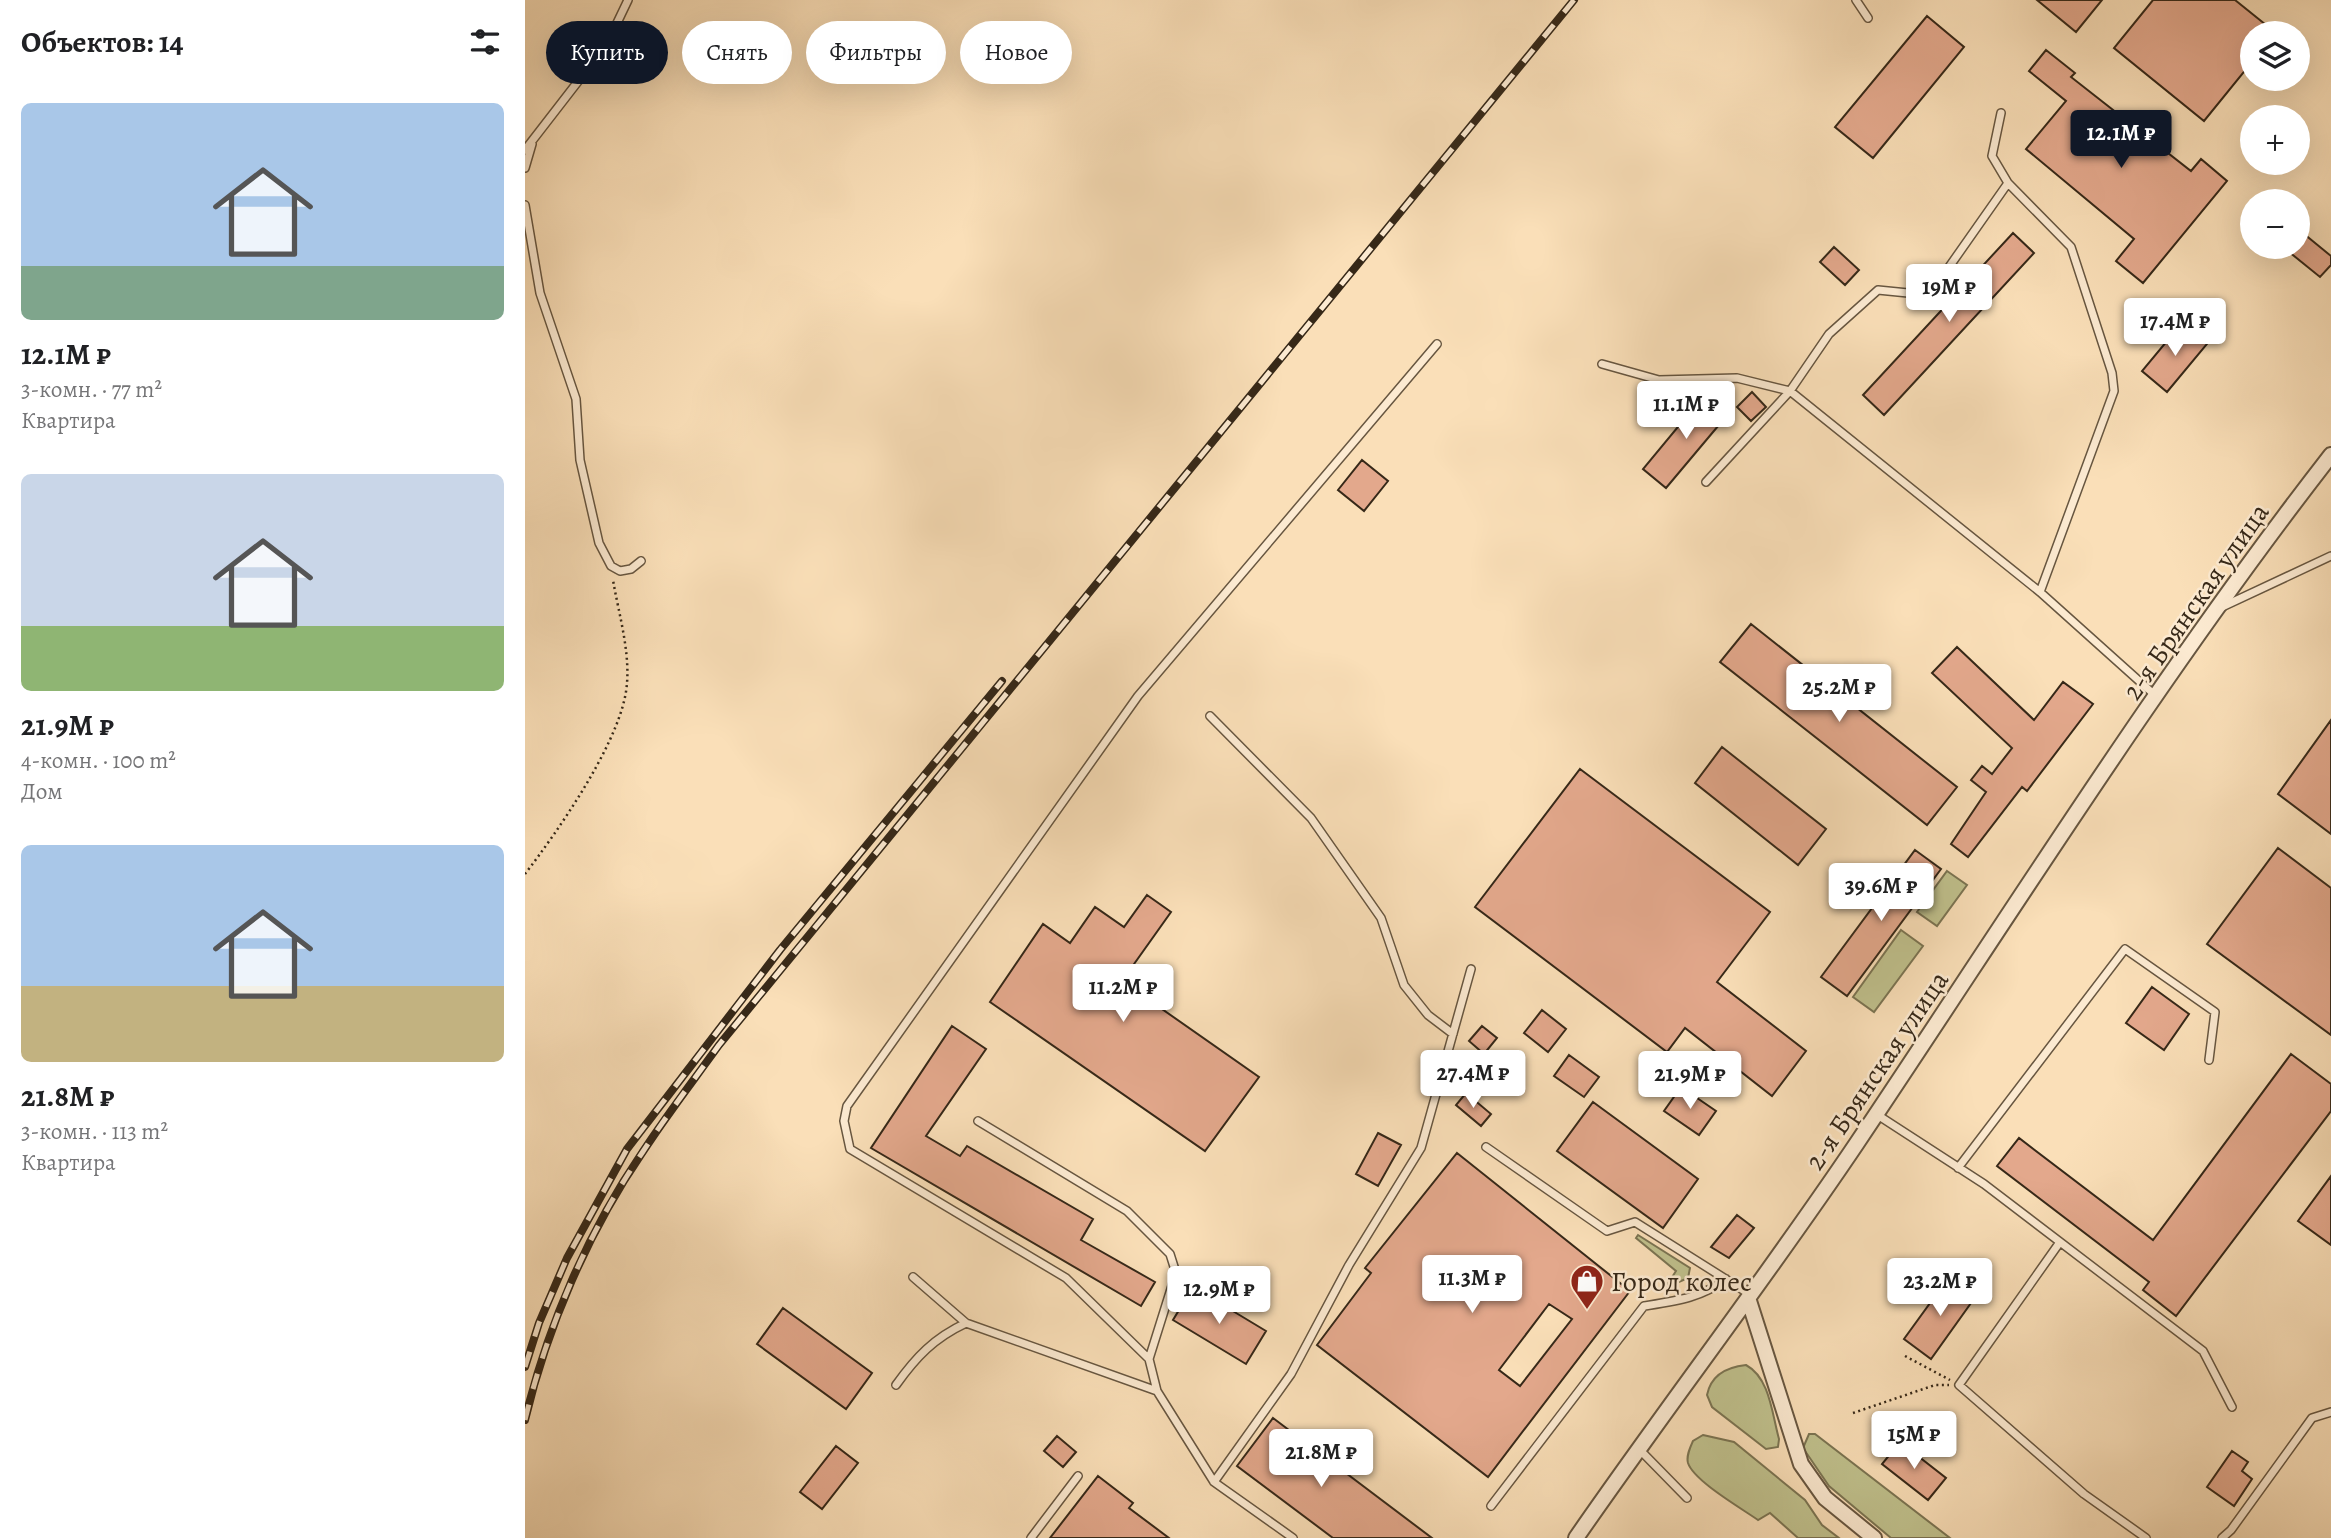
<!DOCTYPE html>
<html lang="ru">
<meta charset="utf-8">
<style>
:root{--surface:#fff;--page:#f6f6f6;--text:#202124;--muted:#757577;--accent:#111827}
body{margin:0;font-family:Alegreya,serif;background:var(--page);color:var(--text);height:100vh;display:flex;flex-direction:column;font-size:26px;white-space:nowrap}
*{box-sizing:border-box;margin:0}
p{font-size:23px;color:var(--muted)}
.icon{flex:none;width:38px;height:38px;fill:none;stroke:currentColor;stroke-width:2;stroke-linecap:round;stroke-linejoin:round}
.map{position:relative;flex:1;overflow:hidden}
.sheet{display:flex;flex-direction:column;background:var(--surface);width:525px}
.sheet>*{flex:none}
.guide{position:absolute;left:21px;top:21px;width:665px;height:63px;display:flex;gap:14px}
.fabs{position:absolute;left:1715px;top:21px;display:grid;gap:14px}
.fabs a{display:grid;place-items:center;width:70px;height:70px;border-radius:50%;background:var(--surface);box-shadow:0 7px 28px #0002;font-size:35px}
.price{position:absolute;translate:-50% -60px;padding:0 16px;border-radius:7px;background:#fff;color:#222;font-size:23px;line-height:46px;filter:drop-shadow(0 2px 4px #0008)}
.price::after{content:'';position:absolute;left:50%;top:42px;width:21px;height:16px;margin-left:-10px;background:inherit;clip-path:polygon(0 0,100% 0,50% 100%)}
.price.active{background:var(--accent);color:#fff}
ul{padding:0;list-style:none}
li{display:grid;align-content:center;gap:14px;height:371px;padding:0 21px}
li span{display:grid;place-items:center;height:217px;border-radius:10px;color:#555}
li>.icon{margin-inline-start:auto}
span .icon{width:126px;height:126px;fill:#fffc;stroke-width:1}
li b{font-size:30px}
h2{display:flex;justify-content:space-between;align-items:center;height:84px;padding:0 21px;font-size:30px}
.tag{padding:0 24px;border-radius:32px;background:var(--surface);box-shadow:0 7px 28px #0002;font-size:24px;line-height:63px}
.tag.active{background:var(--accent);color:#fff}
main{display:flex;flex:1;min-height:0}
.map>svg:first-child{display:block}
</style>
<main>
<section class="sheet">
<h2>Объектов: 14<svg class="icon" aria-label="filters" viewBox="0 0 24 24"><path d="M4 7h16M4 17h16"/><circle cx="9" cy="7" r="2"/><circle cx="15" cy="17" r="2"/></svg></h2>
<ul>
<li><span style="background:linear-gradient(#a9c7e8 75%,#7fa58c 0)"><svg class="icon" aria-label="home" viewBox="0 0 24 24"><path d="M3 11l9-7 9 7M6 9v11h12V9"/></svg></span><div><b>12.1M ₽</b><p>3-комн. · 77 m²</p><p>Квартира</p></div></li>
<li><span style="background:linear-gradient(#c9d6e8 70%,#8fb573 0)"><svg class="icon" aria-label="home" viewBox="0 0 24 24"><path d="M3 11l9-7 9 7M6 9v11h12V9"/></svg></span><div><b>21.9M ₽</b><p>4-комн. · 100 m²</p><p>Дом</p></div></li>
<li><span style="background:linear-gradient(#a9c7e8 65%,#c2b280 0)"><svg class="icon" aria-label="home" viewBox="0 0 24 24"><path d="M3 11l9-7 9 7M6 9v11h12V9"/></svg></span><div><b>21.8M ₽</b><p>3-комн. · 113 m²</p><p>Квартира</p></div></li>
</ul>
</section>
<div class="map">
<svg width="1806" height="1538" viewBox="0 0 1806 1538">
<rect width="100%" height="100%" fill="#fadfb8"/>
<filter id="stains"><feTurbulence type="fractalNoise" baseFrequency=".00286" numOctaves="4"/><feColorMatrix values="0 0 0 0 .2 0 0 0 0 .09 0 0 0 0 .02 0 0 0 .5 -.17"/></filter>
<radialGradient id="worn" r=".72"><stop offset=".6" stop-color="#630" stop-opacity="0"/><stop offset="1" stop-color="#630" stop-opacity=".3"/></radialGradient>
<path fill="#c0c18d" stroke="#7b7452" stroke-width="2" d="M1422 871 1442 885 1412 926 1392 912Z
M1376 930 1398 946 1349 1012 1328 997Z
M1113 1235 1165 1268 1163 1278 1140 1288 1151 1271 1111 1238Z
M1221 1365C1245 1378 1247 1414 1254 1439L1253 1447 1241 1449 1187 1407 1182 1395C1186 1375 1202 1367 1221 1365Z
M1284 1434H1290L1425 1538H1366L1304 1486 1278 1448Z
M1178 1435 1209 1442 1280 1500 1297 1525 1314 1538H1273L1245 1513 1233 1520C1216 1508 1169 1481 1163 1463 1161 1456 1165 1448 1168 1441Z"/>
<path fill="#e3a88c" stroke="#362818" stroke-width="2" fill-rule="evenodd" d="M1512 0H1577L1551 32Z
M1628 0H1710L1751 33H1727V62L1679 121 1589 48Z
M1402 16 1439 47 1348 158 1310 127Z
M1521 50 1550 73 1546 77 1666 171 1676 159 1702 181 1618 283 1591 261 1609 239 1501 149 1541 101 1504 71Z
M1773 229 1806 256V265L1795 277 1758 247H1773Z
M1488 233 1509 253 1359 415 1338 395Z
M1309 247 1334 270 1320 285 1295 262Z
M1657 323 1682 344 1642 392 1617 371Z
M1227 392 1241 407 1226 421 1212 407Z
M1181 393 1204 413 1141 488 1118 469Z
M837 460 863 481 839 511 813 490Z
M1226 624 1432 787 1402 825 1195 662Z
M1432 647 1509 720 1538 682 1568 704 1502 791 1497 787 1443 857 1426 844 1461 792 1446 780 1457 766 1467 774 1487 748 1407 673Z
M1806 720V834L1753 794Z
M1197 747 1301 829 1273 865 1170 783Z
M1055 769 1245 912 1192 982 1281 1051 1247 1096 1160 1028 1142 1052 950 907Z
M1753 848 1806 888V1035L1682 944Z
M1390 850 1416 869 1322 996 1296 977Z
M622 895 646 912 597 981 734 1077 680 1151 465 1002 518 924 545 943 570 907 599 927Z
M1627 987 1664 1014 1639 1050 1601 1023Z
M1017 1010 1041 1029 1023 1052 999 1033Z
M427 1026 461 1049 401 1136 435 1156 442 1146 568 1219 556 1240 630 1282 616 1306 346 1148Z
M957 1026 972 1038 959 1054 944 1041Z
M1766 1054 1806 1084V1111L1651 1316 1618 1290 1624 1282 1472 1166 1494 1138 1628 1240Z
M1044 1055 1074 1077 1059 1097 1029 1076Z
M1156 1087 1191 1111 1174 1135 1139 1111Z
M941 1093 966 1114 956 1126 931 1105Z
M1068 1102 1173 1179 1138 1228 1032 1151Z
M853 1133 876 1145 853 1186 831 1174Z
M932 1153 1105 1291 963 1477 792 1345 846 1273 840 1268ZM1024 1304 1047 1319 995 1386 974 1370Z
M1806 1176V1245L1773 1221Z
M1212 1215 1229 1228 1204 1258 1186 1247Z
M1424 1277 1451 1296 1406 1359 1379 1339Z
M668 1287 741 1331 721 1364 648 1320Z
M258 1308 347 1373 321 1409 232 1344Z
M748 1418 907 1538H808L712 1466Z
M532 1436 551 1452 538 1467 519 1451Z
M1375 1442 1421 1478 1403 1500 1357 1464Z
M311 1446 333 1463 297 1509 275 1492Z
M1707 1451 1723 1462 1717 1471 1727 1479 1709 1506 1682 1487Z
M573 1476 608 1503 604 1508 644 1538H525Z"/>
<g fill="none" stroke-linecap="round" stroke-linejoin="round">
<defs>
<path id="lane" d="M1331 0 1343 18
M1476 113 1467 156 1483 183 1546 247 1587 373 1589 391 1515 592
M0 150 82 44 103 0
M0 168 7 144
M0 205 15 293 51 399 55 460 74 543 86 566 95 571 106 569 116 561
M1077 364 1134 380 1212 378 1265 391 1515 592 1632 697
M1181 482 1265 391 1304 334 1353 290 1393 294 1410 287 1483 183
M1697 607 1806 556
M685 716 786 818 856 918 879 985 903 1015 928 1034
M1351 1114 1459 1184 1678 1351 1707 1407
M453 1121 602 1211 645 1254 651 1273 624 1359 632 1391 689 1482 768 1538
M961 1147 1082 1231 1110 1222 1226 1295
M1433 1168 1600 949 1690 1012 1684 1060
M1535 1242 1434 1385 1559 1494 1621 1538
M388 1277 441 1323 632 1391
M624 1359 541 1278 325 1149 319 1121 322 1106 613 696 912 344
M371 1385C391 1357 409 1338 441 1323
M1113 1448 1162 1498
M689 1482 766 1374 824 1265 896 1148 946 969
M966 1506 1119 1306C1151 1301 1176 1298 1201 1279
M506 1538 553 1476
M1697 1538 1706 1530 1787 1418 1806 1412"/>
<path id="street" d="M1224 1301 1276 1464 1300 1498 1349 1538
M1051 1538C1143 1405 1242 1277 1332 1143 1487 912 1635 675 1806 455"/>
</defs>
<use href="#lane" stroke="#675640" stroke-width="10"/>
<use href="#street" stroke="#675640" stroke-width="18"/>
<path stroke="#362818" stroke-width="2.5" stroke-dasharray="2 3.5" stroke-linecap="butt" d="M0 874C33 831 89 750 100 697 108 660 94 616 88 580
M1380 1356 1425 1380
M1328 1413 1410 1385H1424"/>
<use href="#lane" stroke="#fcead1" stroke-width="7"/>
<use href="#street" stroke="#fcead1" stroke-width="14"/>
<defs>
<path id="rail" d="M0 1367 14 1323 42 1258 102 1149 255 950 477 681
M0 1420C22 1327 63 1232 117 1153 141 1116 168 1081 194 1045L1049 0"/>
</defs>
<use href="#rail" stroke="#362818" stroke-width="8"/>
<use href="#rail" stroke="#fcead1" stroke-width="5" stroke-dasharray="16" stroke-linecap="butt"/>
</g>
<defs>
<symbol id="shop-pin" viewBox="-11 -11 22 30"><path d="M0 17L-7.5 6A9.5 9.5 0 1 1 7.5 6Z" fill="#8f2418" stroke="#fcead1"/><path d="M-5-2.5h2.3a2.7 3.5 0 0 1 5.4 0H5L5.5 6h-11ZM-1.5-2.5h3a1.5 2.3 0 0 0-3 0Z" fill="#fff"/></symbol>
</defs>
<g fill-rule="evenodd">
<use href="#shop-pin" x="1043" y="1262" width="38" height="52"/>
</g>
<g text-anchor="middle" stroke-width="5" stroke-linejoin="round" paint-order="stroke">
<g font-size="28" fill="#362818" stroke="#fcead1">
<text transform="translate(1670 601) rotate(-55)" y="10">2-я Брянская улица</text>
<text transform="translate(1351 1070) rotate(-56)" y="10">2-я Брянская улица</text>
</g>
<g font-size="28" fill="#362818" stroke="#fcead1" text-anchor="start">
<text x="1086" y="1291">Город колес</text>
</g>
</g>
<rect width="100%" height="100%" filter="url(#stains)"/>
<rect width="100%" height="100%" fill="url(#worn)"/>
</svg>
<div class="fabs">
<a><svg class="icon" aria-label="layers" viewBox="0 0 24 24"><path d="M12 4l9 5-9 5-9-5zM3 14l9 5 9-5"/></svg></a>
<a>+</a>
<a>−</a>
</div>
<b class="price active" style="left:1596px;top:170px">12.1M ₽</b>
<b class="price" style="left:1424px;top:324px">19M ₽</b>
<b class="price" style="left:1650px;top:358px">17.4M ₽</b>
<b class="price" style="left:1161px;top:441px">11.1M ₽</b>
<b class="price" style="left:1314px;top:724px">25.2M ₽</b>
<b class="price" style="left:1356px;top:923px">39.6M ₽</b>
<b class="price" style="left:598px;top:1024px">11.2M ₽</b>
<b class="price" style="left:948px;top:1110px">27.4M ₽</b>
<b class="price" style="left:1165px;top:1111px">21.9M ₽</b>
<b class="price" style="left:947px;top:1315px">11.3M ₽</b>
<b class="price" style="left:1415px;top:1318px">23.2M ₽</b>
<b class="price" style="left:694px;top:1326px">12.9M ₽</b>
<b class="price" style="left:1389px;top:1471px">15M ₽</b>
<b class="price" style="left:796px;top:1489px">21.8M ₽</b>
<div class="guide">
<a class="tag active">Купить</a>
<a class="tag">Снять</a>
<a class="tag">Фильтры</a>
<a class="tag">Новое</a>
</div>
</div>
</main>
